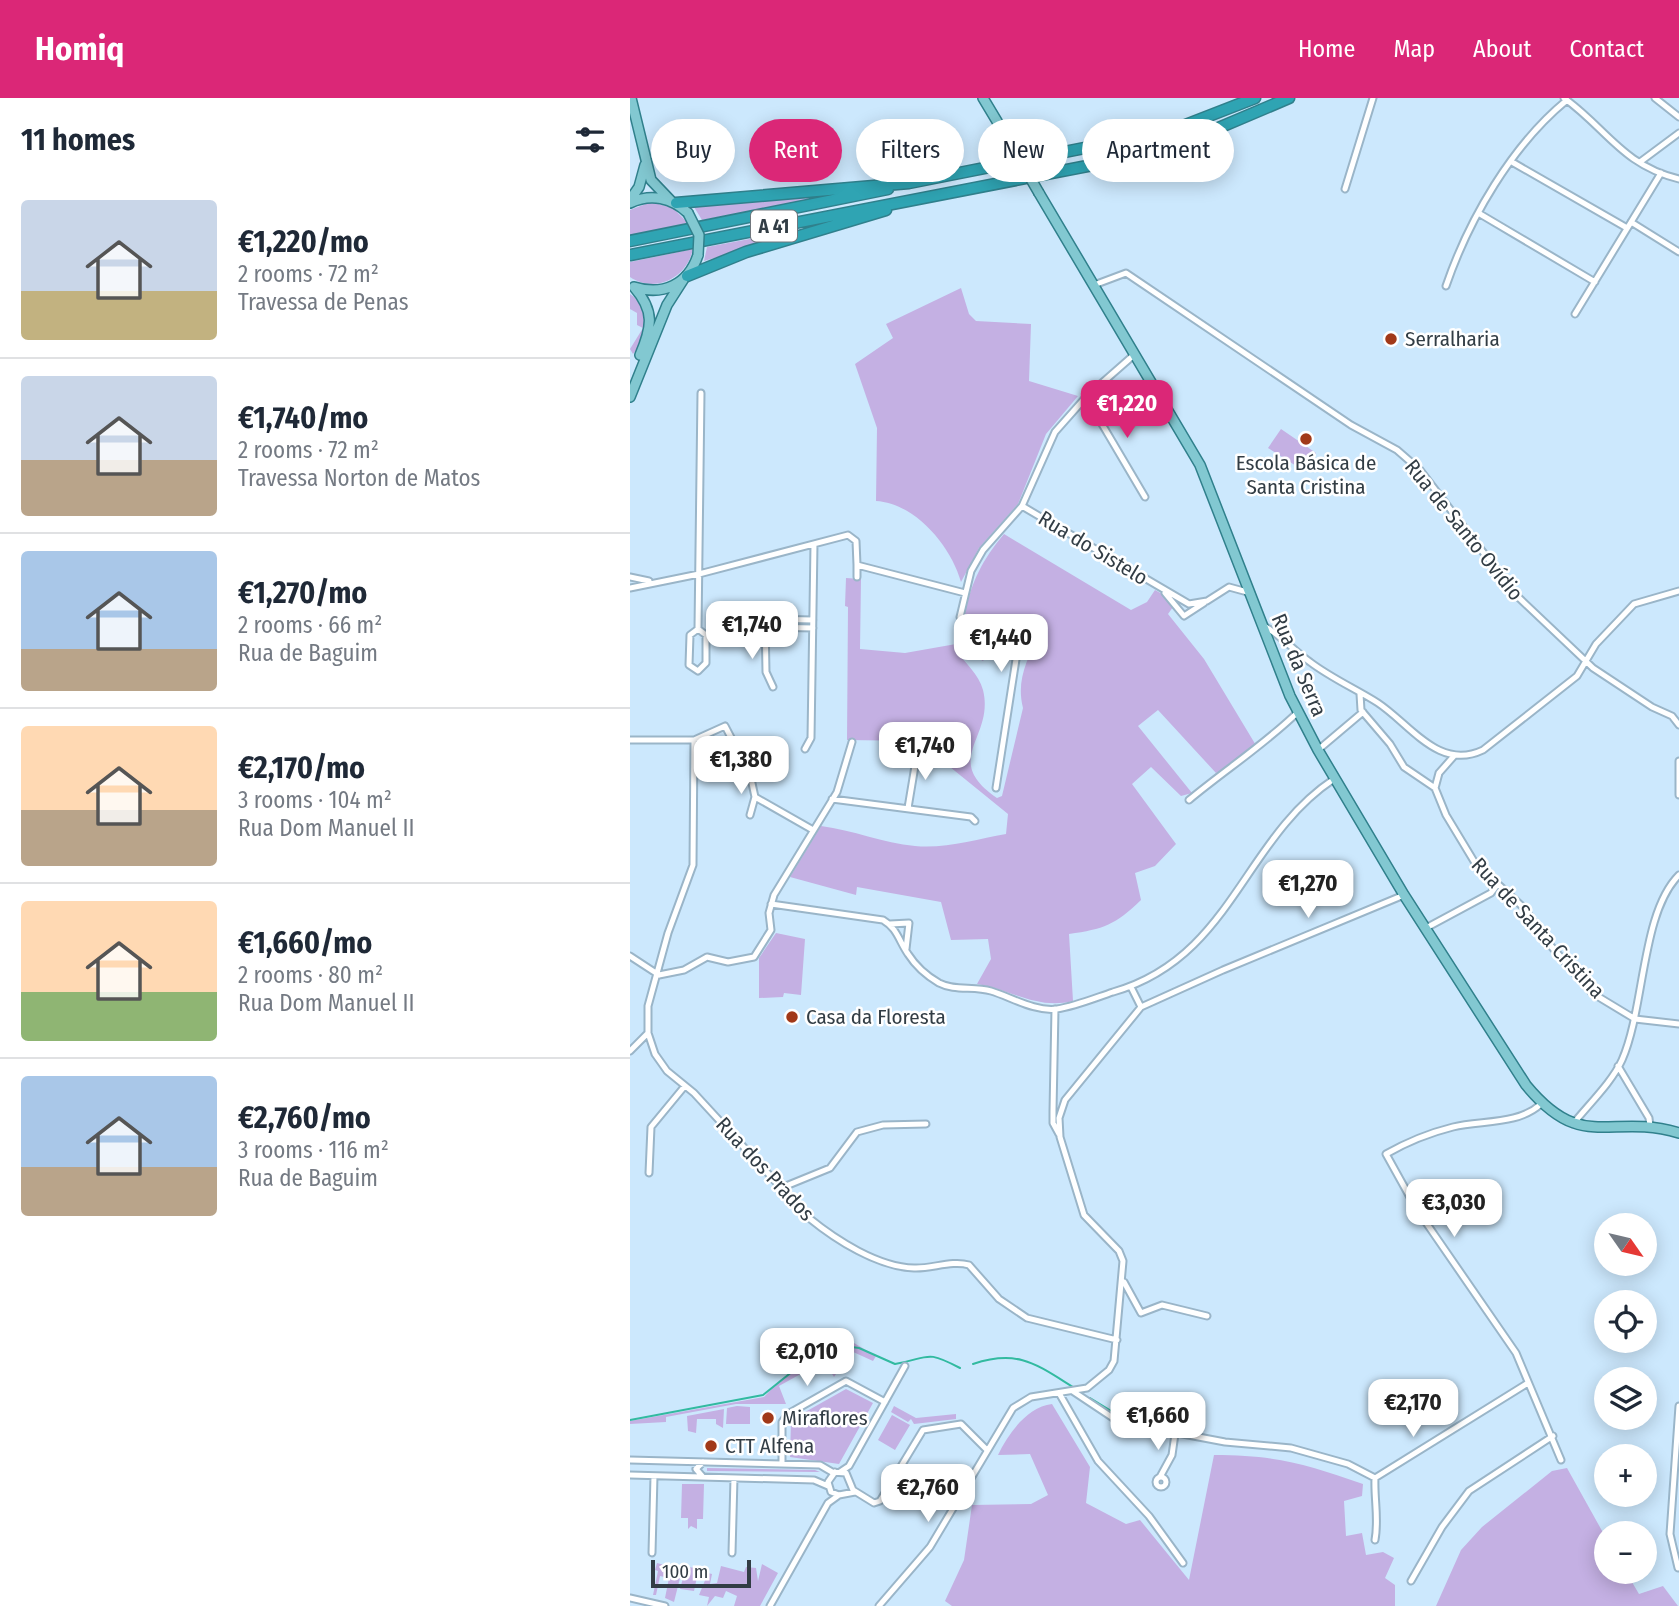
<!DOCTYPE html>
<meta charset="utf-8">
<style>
:root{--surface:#fff;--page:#f2f2f3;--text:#1f2937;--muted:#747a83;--line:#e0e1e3;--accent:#db2777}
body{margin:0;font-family:"Fira Sans Condensed",sans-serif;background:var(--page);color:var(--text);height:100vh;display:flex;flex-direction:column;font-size:26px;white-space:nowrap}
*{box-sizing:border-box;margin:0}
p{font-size:23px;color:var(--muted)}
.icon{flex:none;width:38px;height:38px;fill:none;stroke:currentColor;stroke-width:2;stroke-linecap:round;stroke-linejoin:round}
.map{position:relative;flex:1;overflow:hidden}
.drawer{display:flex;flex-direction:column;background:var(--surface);width:630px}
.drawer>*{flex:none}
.banner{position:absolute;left:21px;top:21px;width:665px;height:63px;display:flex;gap:14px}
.needle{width:46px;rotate:124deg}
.fabs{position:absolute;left:964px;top:1115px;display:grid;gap:14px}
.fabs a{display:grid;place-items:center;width:63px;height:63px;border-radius:50%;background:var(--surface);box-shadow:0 4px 18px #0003;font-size:35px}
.scale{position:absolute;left:21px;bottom:18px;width:100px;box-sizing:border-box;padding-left:7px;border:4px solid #323d45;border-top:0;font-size:19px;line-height:24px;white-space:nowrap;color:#323d45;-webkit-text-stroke:5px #fff;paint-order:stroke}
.price{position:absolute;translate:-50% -60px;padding:0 16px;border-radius:14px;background:#fff;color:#222;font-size:23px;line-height:46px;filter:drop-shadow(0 2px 4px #0008)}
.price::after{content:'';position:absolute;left:50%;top:42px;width:21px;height:16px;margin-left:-10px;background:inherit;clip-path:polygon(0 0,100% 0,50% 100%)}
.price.selected{background:var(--accent);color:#fff}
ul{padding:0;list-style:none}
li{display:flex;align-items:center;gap:21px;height:175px;padding:0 21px}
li+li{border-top:2px solid var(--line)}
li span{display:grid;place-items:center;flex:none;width:196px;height:140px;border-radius:7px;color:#555}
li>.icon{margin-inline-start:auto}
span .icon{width:84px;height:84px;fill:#fffc;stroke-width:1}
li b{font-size:30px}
h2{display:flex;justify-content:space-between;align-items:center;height:84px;padding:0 21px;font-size:30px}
.tag{padding:0 24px;border-radius:32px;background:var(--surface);box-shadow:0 4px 18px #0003;font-size:24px;line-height:63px}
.tag.selected{background:var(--accent);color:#fff}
header{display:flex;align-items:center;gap:42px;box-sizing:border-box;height:98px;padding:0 35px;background:var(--accent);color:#fff}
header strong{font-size:33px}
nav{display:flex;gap:38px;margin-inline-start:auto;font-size:24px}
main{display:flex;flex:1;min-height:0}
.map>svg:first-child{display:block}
</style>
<header>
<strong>Homiq</strong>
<nav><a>Home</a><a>Map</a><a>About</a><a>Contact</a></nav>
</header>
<main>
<section class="drawer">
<h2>11 homes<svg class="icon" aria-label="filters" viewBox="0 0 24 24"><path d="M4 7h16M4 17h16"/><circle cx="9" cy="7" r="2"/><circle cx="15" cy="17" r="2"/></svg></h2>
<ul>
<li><span style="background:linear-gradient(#c9d6e8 65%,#c2b280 0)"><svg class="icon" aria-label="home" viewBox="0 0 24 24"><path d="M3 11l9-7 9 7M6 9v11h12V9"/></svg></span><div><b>€1,220/mo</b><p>2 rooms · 72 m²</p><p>Travessa de Penas</p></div></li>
<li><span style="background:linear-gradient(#c9d6e8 60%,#b9a48a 0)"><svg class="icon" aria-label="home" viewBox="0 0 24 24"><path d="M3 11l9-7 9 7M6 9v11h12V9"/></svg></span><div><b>€1,740/mo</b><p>2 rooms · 72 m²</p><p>Travessa Norton de Matos</p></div></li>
<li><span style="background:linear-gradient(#a9c7e8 70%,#b9a48a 0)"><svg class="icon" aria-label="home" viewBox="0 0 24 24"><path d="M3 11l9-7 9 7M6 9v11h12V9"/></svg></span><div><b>€1,270/mo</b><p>2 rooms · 66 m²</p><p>Rua de Baguim</p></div></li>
<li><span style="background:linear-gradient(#ffd9b3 60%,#b9a48a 0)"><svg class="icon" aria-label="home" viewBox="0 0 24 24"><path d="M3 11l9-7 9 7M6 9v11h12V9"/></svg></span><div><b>€2,170/mo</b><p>3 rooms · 104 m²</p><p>Rua Dom Manuel II</p></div></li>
<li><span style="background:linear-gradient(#ffd9b3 65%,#8fb573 0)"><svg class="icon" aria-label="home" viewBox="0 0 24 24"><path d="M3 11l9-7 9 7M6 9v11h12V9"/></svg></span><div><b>€1,660/mo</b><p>2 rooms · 80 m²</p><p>Rua Dom Manuel II</p></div></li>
<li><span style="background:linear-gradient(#a9c7e8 65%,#b9a48a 0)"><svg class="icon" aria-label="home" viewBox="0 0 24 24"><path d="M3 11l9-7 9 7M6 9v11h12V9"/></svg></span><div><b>€2,760/mo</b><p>3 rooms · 116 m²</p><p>Rua de Baguim</p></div></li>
</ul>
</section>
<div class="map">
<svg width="1049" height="1508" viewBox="0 0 1049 1508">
<rect width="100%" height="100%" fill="#cce8fd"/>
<path fill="#c4b0e3" d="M204 97 72 122 64 109Z
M21 104 43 110 58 125 0 137V112Z
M182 129 165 137 74 163 77 149Z
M63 151C57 180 25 196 0 179V164Z
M331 190 339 216 346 223 401 226 399 283 448 298 416 336 388 406 349 450 331 484C321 448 285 405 246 403L247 330 225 266 263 240 256 226Z
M0 196C21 209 19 240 3 256L0 251 13 230 7 227V215L0 211Z
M651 331 686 355 674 373 638 350Z
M374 436 501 512 517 504 525 492 534 497 543 509 538 516 574 561 627 649 586 675 528 612 508 628 562 695 551 698 521 669 502 686 546 746 525 768 505 775 511 802C485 827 474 831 439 836L443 903C407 912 380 891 347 886L361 861 358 841 321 842 311 804 227 789 226 797 160 779 191 728C223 732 253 745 285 748 315 751 347 741 376 736L378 716 288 643 217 642 218 509 215 508 216 480 231 481 230 551 275 555 326 546 325 551C334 564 349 576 353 592 365 640 310 661 367 700L372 698 393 610C386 583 397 561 409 537L398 531 386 543 335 516C341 484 353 461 374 436Z
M335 534 361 550 353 563 327 547Z
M146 835 175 841 171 897 154 895 153 899 129 900V860Z
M224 1245 246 1258 243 1263 221 1253 204 1279 194 1263 149 1288 156 1306H106L36 1319V1324L0 1326V1323L134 1299 150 1282 169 1269Z
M216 1291 243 1305 209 1366 160 1359 161 1322Z
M422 1306 460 1369 456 1405 496 1426 510 1422 559 1482 584 1357C645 1357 676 1366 733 1386L732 1398 714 1403 716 1438 732 1435 736 1457 753 1454 764 1460 755 1480 765 1487V1508H322L315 1503 334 1462 342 1407 401 1406 418 1397 400 1356 368 1357C378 1336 397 1309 422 1306Z
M107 1308 120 1309V1326H96L97 1310Z
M264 1308 286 1320 326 1316V1321L284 1326 281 1321 278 1324 261 1314Z
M94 1311 93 1330 86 1326V1321H67L66 1335 58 1333 57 1318Z
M262 1317 280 1327 265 1352 248 1342Z
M77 1370 185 1372 190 1374 77 1373Z
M937 1370 976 1440V1474H996L1009 1496 1033 1488 1048 1508H806L831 1452 852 1429 922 1373Z
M52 1386H74L73 1421H67V1431L61 1428 58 1431V1420H51Z
M27 1465 42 1469 41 1477 45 1470 52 1472 44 1504 35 1500 39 1480 30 1478 26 1497H23L28 1473 25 1472Z
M132 1466 148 1475 130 1508H104L107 1498 96 1493 93 1500 85 1498 77 1508 79 1499 69 1497 78 1475 82 1476 80 1486 87 1485 91 1468 114 1474 116 1469 126 1470 128 1483Z
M56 1469 69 1470 64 1493 50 1491Z"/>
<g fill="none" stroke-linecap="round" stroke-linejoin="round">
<path stroke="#32baa0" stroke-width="2" d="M343 1266C388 1251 406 1266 443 1289
M460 1300 496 1322 573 1319
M0 1322 133 1297 168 1269 214 1248 229 1250 265 1266C300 1260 294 1251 330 1270"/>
<defs>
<path id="street" d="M934 0C976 30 992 67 1049 81
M1025 0 1049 19
M882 64 997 130
M1010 64 1049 35
M715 91 743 0
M850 116 965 184
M1001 124 1049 154
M464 187 496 175 721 327 767 352 790 372 886 497 963 570 1022 609 1042 618 1049 627
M816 188C839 121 882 47 937 2
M945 216 1031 75
M456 299 515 399
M392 408 559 506 577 503 599 489 621 495
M0 479 19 483
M227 479V467
M0 490 69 476 218 437 226 443 227 467 335 495
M535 495 554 518 574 505
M634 528C652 538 663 552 680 564 701 580 726 591 748 605 781 627 809 673 853 652L947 578 966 546 1004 506 1049 493
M135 529 183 530
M68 531 71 295
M68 531 76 537V565L68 573 59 567 60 537Z
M143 589 136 574 135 521 183 522
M730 596 731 612 760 646 774 669 805 690 816 717 845 765 895 811 914 840 962 895 1005 921 1049 926
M0 642H64L95 628 120 676 125 699 183 732
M64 642 63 767 38 835 18 908V935L25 956 37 973 64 995 179 1120C206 1142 248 1169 284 1170 301 1171 322 1162 339 1167L369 1201 397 1220 487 1242
M175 651 181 640 184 446
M688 652 733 614
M1049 663V697
M366 690 387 555 330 519 341 473 353 452 392 408 425 334 456 299 505 256
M805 690 809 675 824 658
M202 701 341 719 345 723
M559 702C595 672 634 647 668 614
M278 710 288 650
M120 717 125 699
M141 806 253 822C267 830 269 843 278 856 285 867 297 878 309 885 324 893 344 888 361 893 381 899 405 914 427 911 446 908 465 900 483 894 602 860 613 741 704 681
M260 826 279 825 276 851
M796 830 861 795 867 787
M0 858 29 877
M29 877 54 872 77 859 98 864 124 859 141 832 139 815 144 797 207 694 222 644
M501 889 511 909
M425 911 423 1013V1025L429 1036
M0 953 18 935
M988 968 1019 1020 1020 1028
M911 1006C888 1027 852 1022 823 1029 799 1035 777 1044 756 1056L786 1110 886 1255 931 1362
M943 1026C959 1006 982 984 992 962 1015 910 1011 815 1049 777
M19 1075 21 1029 54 989
M151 1090 200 1070 227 1034 253 1027 296 1026
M494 1184 511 1215 532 1207 577 1218
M444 1294 489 1324 595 1344 661 1350 718 1366 745 1380
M429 1295 468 1363 519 1418 553 1465
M0 1362 190 1367 202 1374 216 1375 223 1392 244 1405 250 1403 293 1332 331 1326 357 1352
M152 1365V1324L158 1316 216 1283 255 1304
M205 1374 198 1384 201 1394 209 1397 225 1394
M210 1374 219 1368 275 1268
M0 1377 184 1382 198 1388
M72 1378 66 1371 73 1364
M530 1379 542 1357 545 1336
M526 1384a5 5 0 1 1 10 0a5 5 0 1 1-10 0Z
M745 1442C749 1421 744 1401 745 1380L898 1285
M22 1455 24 1378
M102 1455 104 1380
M1048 1470 1040 1436 1049 1308
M781 1483 812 1429 839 1393 923 1338
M0 1500 35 1508
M140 1508 198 1405 209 1397
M249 1508 300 1449 383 1310 401 1299 457 1290 479 1272 484 1263 493 1163 489 1153 454 1117 430 1039 429 1020 435 1002 511 909 593 872 774 797"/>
<path id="primary" d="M1 0 21 82 41 103
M353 0 383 50
M409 95 570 367 660 598 688 652 774 797 896 987C953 1056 979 1014 1049 1035
M0 102 9 89 15 67
M0 105C21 95 42 100 58 115
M4 189C25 213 22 229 10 257
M4 189C33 198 58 187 68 157
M0 299 37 207 53 182"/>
<path id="highway" d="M46 105 279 85 540 33 625 0
M0 143 258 91
M0 157 478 64 546 48 659 0
M57 178 116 154 256 112"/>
</defs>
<use href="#street" stroke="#9ab5c8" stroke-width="9"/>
<use href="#primary" stroke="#30808c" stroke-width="12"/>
<use href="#highway" stroke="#30808c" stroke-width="13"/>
<use href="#street" stroke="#fff" stroke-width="5"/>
<use href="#primary" stroke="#82c8d1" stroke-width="9"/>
<use href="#highway" stroke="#2fa4b3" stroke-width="10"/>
<defs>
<path id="primary-bridge" d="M383 50 409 95
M58 115 69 137 68 157"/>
</defs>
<use href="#primary-bridge" stroke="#30808c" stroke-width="12" stroke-linecap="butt"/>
<use href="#primary-bridge" stroke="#82c8d1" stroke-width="9"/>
</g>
<g fill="#a13919" stroke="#fff" stroke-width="2.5">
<circle cx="761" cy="241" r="7"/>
<circle cx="676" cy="341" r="7"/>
<circle cx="162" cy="919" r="7"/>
<circle cx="138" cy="1320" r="7"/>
<circle cx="81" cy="1348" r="7"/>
</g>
<g text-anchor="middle" stroke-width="5" stroke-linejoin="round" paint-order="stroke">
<rect fill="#fff" stroke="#70777d" stroke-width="2" x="121" y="112.5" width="46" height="31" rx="5"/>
<g font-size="19" font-weight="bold" fill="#323d45">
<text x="144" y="135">A 41</text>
</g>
<g font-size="21" fill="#323d45" stroke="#fff" text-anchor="start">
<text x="775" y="248">Serralharia</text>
<text x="676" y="372" text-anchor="middle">Escola Básica de<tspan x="676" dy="24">Santa Cristina</tspan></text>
<text x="176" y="926">Casa da Floresta</text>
<text x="152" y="1327">Miraflores</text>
<text x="95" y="1355">CTT Alfena</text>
</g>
<g font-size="21" fill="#323d45" stroke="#fff">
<text transform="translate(834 432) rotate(51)" y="7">Rua de Santo Ovídio</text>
<text transform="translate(463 450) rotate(31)" y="7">Rua do Sistelo</text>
<text transform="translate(669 567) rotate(67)" y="7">Rua da Serra</text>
<text transform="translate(908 830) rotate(47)" y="7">Rua de Santa Cristina</text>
<text transform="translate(135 1071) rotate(47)" y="7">Rua dos Prados</text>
</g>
</g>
</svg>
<div class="fabs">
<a><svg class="needle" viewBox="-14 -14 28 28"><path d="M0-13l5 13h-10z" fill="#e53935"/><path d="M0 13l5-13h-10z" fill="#747a83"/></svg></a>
<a><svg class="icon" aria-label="locate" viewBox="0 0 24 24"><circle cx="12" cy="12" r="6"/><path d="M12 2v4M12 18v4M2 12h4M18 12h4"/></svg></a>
<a><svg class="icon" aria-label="layers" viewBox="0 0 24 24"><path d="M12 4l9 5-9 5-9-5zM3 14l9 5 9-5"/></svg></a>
<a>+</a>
<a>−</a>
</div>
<div class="scale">100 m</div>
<b class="price selected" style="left:497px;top:342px">€1,220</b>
<b class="price" style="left:122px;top:563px">€1,740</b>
<b class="price" style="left:371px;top:576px">€1,440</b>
<b class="price" style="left:295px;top:684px">€1,740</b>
<b class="price" style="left:111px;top:698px">€1,380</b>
<b class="price" style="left:678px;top:822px">€1,270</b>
<b class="price" style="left:824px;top:1141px">€3,030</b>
<b class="price" style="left:177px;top:1290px">€2,010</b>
<b class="price" style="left:783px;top:1341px">€2,170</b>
<b class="price" style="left:528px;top:1354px">€1,660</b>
<b class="price" style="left:298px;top:1426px">€2,760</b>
<div class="banner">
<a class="tag">Buy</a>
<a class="tag selected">Rent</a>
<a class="tag">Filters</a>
<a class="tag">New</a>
<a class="tag">Apartment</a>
</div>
</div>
</main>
